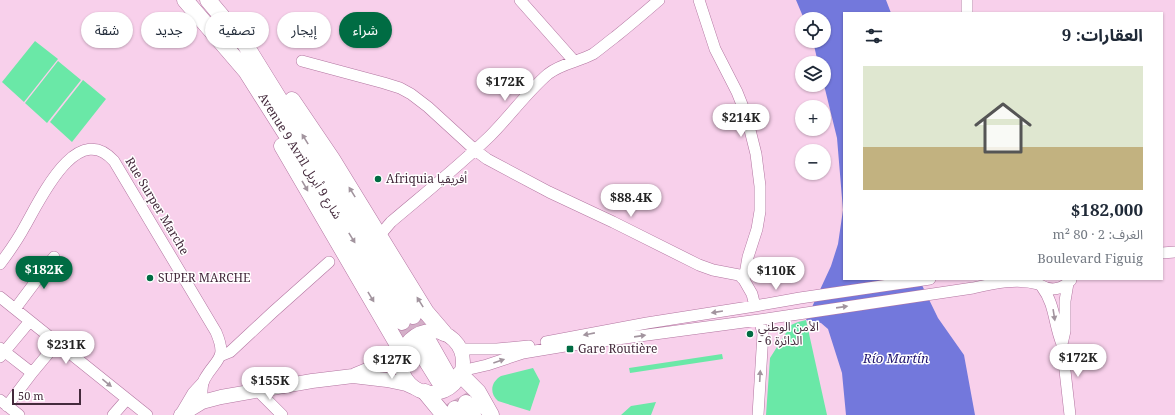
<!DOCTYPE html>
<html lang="ar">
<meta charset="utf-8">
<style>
:root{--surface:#fff;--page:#f6f6f7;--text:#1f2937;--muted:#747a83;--accent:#006c43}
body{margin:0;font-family:"Noto Serif","Noto Sans Arabic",serif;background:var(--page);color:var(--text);direction:rtl;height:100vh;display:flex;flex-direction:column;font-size:15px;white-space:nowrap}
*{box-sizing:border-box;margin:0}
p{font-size:13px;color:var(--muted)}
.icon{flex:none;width:22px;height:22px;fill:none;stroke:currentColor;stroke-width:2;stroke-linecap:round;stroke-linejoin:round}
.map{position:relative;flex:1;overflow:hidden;direction:ltr}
.sheet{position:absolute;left:843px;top:12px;width:320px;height:268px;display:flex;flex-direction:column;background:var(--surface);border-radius:0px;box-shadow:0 1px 3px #0004;direction:rtl}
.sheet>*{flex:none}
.banner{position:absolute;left:12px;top:12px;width:380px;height:36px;direction:rtl;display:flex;gap:8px}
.tools{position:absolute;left:795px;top:12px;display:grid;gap:8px}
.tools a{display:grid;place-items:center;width:36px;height:36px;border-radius:50%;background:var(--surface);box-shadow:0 1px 3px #0004;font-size:20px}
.scale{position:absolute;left:12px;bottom:10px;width:69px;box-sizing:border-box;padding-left:4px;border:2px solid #442a3c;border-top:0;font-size:11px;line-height:14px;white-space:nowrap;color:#442a3c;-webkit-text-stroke:3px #fff;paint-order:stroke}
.price{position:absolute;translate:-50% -34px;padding:0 9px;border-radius:14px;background:#fff;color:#222;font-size:13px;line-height:26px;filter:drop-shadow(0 1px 2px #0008)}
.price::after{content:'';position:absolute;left:50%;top:24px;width:12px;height:9px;margin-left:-6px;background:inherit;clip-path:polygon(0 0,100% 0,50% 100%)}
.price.on{background:var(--accent);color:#fff}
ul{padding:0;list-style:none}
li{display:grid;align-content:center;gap:8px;height:212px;padding:0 20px}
li span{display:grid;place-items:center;height:124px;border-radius:0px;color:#555}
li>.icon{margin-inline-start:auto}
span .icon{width:72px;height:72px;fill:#fffc;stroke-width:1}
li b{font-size:17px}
h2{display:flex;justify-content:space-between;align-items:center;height:48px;padding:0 20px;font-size:17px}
.tag{padding:0 14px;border-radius:18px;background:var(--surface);box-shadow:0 1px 3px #0004;font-size:14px;line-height:36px}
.tag.on{background:var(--accent);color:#fff}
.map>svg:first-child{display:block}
</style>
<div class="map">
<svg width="1175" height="415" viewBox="0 0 1175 415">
<rect width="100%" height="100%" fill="#f8d0eb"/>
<path fill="#6ae8a7" d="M35 41 58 59 24 102 2 82Z
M58 61 81 80 47 123 25 103Z
M83 80 106 99 72 142 50 122Z
M806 320 827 415H766L770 358 791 325 798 322Z
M722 354 723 359 630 373 629 368Z
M533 368 540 381 530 411 498 401C489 393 491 382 501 376Z
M656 402 651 415H621L631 406Z"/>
<path fill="#7378dc" d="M796 0H886L891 13H844V279H919L938 318 964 355 975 415H846L842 373 828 329 821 323 806 320 831 266 838 244 843 210 837 138 824 85V63H818L813 41H824V19H804Z"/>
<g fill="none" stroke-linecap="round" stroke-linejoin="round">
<path stroke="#d4afc8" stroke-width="16" stroke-dasharray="16 8" stroke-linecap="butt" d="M413 316 427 339
M402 322 416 344
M448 376 466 403
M439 381 455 409"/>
<defs>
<path id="minor" d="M520 0 574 61
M699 0 715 49 737 92 743 107 748 122 756 154 760 186V211L757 229 748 257 744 280
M967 13V0
M302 61 384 83 400 88 411 94 428 107 475 150 487 159 549 192 613 222 699 265 713 270 739 275 744 280 752 294 755 306
M379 236 391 222C424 194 459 166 490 136 510 116 527 92 548 74 562 63 578 62 593 54 600 49 607 43 615 37 630 25 644 13 659 0
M1162 253 1175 252
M0 264C9 252 18 239 25 226 40 200 77 119 114 161L216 332C228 360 216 358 204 380 201 387 202 395 202 402
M1068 283 1065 301V331L1062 344 1070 415
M1040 285C1051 292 1063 289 1071 280
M1042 287C1055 304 1054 325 1062 344
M0 297 147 415
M15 309 54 257
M546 342 647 323 755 306 800 298 930 279
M0 348 32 373 57 343
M460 349H497L529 346
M220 356 230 352 273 312 329 262
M0 357 30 321
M461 371 487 365 523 353 565 346 759 320 973 288C995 283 1017 278 1038 284
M257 390 282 415
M0 400 19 415
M7 406 32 373
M113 415 127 399
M180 415 193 393 204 381
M758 415 763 333 759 320"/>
<path id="major" d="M401 362a31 31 0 1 1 62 0a31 31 0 1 1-62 0Z
M355 375 401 356
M181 415 202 402 221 397 312 381 353 376 387 380 406 384 417 389"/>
<path id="highway" d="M185 0 246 71 348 232 402 322
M208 0 245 44 325 173 366 236 413 316
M292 100 332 159 426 312 444 333
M282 146 402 352
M427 339 448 376
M416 344 439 381
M460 374 478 392 491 415
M425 392 444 415
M466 403 473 415
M455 409 459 415"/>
</defs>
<use href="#minor" stroke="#b275a0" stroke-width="12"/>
<use href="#major" stroke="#b275a0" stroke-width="15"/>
<use href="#highway" stroke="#b275a0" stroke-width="17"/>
<use href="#minor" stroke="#fff" stroke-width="11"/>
<use href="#major" stroke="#fff" stroke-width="14"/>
<use href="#highway" stroke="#fff" stroke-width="16"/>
</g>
<defs><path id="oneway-solid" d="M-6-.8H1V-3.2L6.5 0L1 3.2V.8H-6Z"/></defs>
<g fill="#a2949e">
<use href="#oneway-solid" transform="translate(305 139) rotate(-122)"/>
<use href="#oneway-solid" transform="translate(305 186) rotate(60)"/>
<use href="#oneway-solid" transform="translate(352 192) rotate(-122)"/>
<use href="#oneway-solid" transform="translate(352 238) rotate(58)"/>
<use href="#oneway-solid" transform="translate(371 297) rotate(59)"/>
<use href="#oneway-solid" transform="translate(420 302) rotate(-122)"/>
<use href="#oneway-solid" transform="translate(842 307) rotate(-8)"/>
<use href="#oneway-solid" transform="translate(717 312) rotate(171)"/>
<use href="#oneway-solid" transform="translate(1054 315) rotate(81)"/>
<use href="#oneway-solid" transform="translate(589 334) rotate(169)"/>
<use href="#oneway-solid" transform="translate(640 336) rotate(-8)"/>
<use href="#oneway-solid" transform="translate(499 361) rotate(-19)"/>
<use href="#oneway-solid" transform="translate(760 376) rotate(-87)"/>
<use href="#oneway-solid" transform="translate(107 383) rotate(39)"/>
</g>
<g fill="#006c43" stroke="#fff" stroke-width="1.5">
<circle cx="378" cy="179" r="4"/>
<circle cx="150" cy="278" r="4"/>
<circle cx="750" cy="334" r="4"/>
<rect x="566" y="345" width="8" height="8" rx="2"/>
</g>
<g text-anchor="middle" stroke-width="3" stroke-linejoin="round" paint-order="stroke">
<g font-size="12" fill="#442a3c" stroke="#fff">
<text transform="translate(300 156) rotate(58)" y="4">Avenue 9 Avril شارع 9 أبريل</text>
<text transform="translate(157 206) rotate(59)" y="4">Rue Surper Marche</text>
</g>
<g font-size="12" fill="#442a3c" stroke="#fff" text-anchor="start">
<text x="386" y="183">Afriquia أفريقيا</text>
<text x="158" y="282">SUPER MARCHE</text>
<text x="758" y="331">الأمن الوطني<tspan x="758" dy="14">- الدائرة 6</tspan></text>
<text x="578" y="353">Gare Routière</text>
</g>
<g font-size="13" font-style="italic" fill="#21156e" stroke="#fff">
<text x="896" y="363">Río Martín</text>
</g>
</g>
</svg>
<div class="tools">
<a><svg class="icon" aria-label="locate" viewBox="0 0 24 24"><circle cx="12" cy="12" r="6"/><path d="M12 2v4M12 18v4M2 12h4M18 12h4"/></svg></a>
<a><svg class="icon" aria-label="layers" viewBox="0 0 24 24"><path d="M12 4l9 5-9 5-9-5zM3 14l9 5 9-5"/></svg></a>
<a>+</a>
<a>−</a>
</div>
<div class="scale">50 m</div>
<b class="price" style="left:505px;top:102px">$172K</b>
<b class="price" style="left:741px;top:138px">$214K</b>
<b class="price" style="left:631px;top:218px">$88.4K</b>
<b class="price on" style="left:44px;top:290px">$182K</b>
<b class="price" style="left:776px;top:291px">$110K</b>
<b class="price" style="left:66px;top:365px">$231K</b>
<b class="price" style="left:1078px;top:378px">$172K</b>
<b class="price" style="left:392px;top:380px">$127K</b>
<b class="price" style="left:270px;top:401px">$155K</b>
<div class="banner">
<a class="tag on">شراء</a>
<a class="tag">إيجار</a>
<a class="tag">تصفية</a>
<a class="tag">جديد</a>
<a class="tag">شقة</a>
</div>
<section class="sheet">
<h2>العقارات: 9<svg class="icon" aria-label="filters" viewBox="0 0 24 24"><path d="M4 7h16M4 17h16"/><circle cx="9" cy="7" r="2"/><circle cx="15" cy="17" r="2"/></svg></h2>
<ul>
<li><span style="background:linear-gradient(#dfe7d0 65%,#c2b280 0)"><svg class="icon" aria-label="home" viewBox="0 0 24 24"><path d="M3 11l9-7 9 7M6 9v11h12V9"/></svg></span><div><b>$182,000</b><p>الغرف: 2 · 80 m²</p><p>Boulevard Figuig</p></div></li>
</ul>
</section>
</div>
